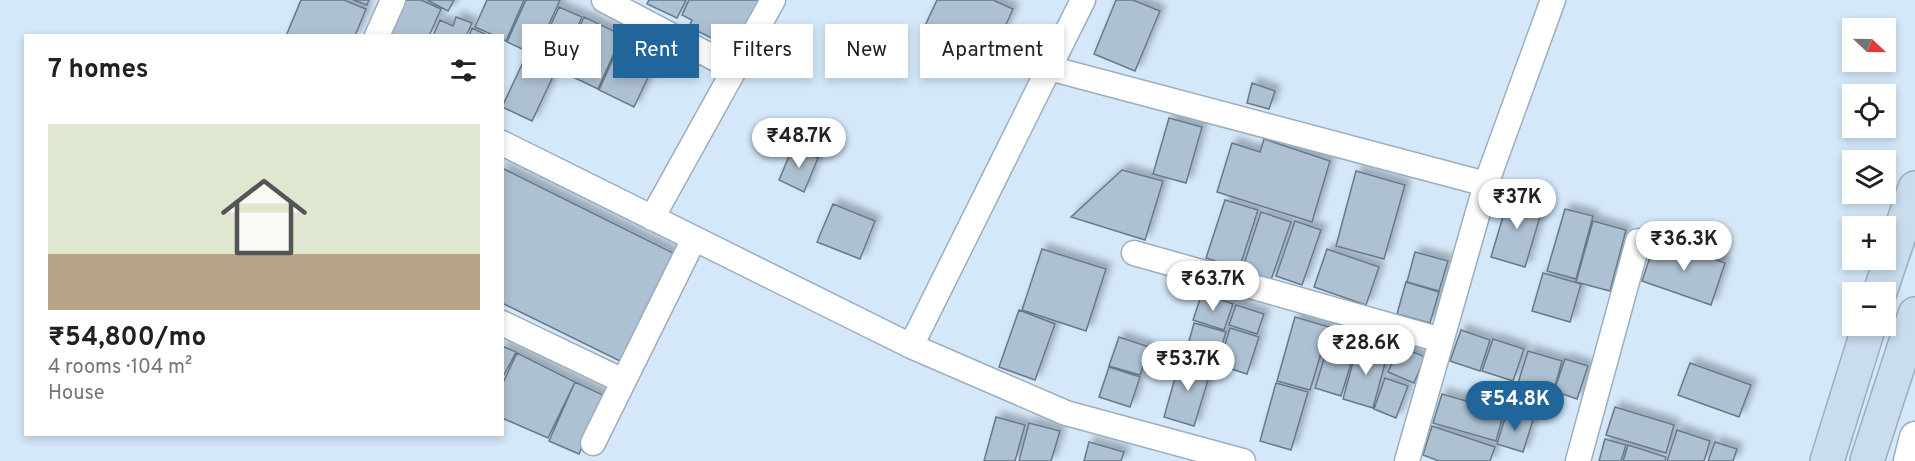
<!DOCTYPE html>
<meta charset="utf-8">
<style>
:root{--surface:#fff;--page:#f2f2f2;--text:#202124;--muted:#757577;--accent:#20669b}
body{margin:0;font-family:Overpass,sans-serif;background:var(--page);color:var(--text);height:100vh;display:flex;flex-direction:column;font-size:22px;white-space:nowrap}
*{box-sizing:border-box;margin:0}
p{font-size:20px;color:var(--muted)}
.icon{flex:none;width:33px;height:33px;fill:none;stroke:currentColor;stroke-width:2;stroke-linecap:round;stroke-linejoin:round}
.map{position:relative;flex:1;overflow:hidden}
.side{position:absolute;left:24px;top:34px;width:480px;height:402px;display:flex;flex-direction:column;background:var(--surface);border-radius:0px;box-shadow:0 3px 9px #0003}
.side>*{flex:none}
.hud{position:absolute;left:522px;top:24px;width:570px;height:54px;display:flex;gap:12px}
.needle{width:39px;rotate:112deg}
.controls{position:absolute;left:1842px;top:18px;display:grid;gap:12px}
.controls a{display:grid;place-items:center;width:54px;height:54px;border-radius:0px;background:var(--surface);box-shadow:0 3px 9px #0003;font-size:30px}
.price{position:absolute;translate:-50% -51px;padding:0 14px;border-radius:21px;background:#fff;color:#222;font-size:20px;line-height:39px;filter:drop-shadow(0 2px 3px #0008)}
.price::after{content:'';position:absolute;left:50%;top:36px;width:18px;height:14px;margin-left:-9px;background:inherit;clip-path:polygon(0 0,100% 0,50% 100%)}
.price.current{background:var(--accent);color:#fff}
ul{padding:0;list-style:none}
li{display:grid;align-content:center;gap:12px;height:318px;padding:0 24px}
li span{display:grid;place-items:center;height:186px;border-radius:0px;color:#555}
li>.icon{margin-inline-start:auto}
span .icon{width:108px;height:108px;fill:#fffc;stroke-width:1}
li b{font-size:26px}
h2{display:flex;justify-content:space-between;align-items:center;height:72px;padding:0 24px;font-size:26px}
.pill{padding:0 21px;border-radius:0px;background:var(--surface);box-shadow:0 3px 9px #0003;font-size:21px;line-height:54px}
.pill.current{background:var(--accent);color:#fff}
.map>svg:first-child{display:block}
</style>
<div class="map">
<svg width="1915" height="461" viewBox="0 0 1915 461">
<defs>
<filter id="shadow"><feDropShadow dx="5.5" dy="-5.5" stdDeviation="3" flood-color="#0004"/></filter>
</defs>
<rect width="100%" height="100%" fill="#d4e8f9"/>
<path fill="#aec1d2" stroke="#687a89" stroke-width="1.5" filter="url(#shadow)" d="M301 0H344L366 9 355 36H286Z
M353 0H369L367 5Z
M404 0H421L441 9 429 36H388Z
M427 0H454L448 11Z
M487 0H524L506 41 502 39V36H495L475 27Z
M526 0H560L535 55 507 42Z
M649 0H686L677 18 647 4Z
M689 0H759L736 50 689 27 692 20 682 15Z
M937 0H993L1013 9 991 58 924 28Z
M1116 0H1133L1160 11 1135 71 1094 54Z
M559 7 582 17 562 60 540 49Z
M456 17 472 23 466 36H433L440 20 453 26Z
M584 17 622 35 598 89 560 71Z
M472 28 489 36H469Z
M624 35 660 52 634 107 599 90Z
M527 54 557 68 532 121 502 107Z
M1252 83 1275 91 1269 109 1247 103Z
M1169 118 1202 127 1186 183 1153 174Z
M1264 139 1330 161 1312 222 1217 192 1232 143 1260 152Z
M793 147 818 158 804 192 779 180Z
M502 168 673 253 620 361 502 303Z
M1122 170 1163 181 1145 240 1071 217Z
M1356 171 1405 185 1384 259 1336 246Z
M1510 193 1544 203 1525 267 1491 257Z
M1225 200 1258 210 1239 269 1206 258Z
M833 204 875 221 860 259 817 242Z
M1565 209 1593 216 1576 279 1547 271Z
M1261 212 1291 222 1271 280 1242 270Z
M1295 221 1321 230 1302 285 1276 276Z
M1593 221 1626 230 1610 291 1576 282Z
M1656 239 1725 263 1711 305 1642 281Z
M1042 249 1106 269 1086 331 1022 310Z
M1327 249 1379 267 1366 305 1314 287Z
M1415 252 1448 261 1439 291 1407 282Z
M1543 273 1581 284 1570 322 1532 311Z
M1406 282 1439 292 1430 323 1397 314Z
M1202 293 1233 304 1224 330 1193 320Z
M1236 305 1264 314 1257 334 1229 325Z
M1019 310 1055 324 1035 380 999 367Z
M1295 317 1329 327 1310 390 1277 381Z
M1194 323 1226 332 1216 365 1185 356Z
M1230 328 1259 337 1247 374 1219 365Z
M1461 330 1490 340 1480 371 1450 361Z
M1331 336 1357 344 1341 396 1315 388Z
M1119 337 1149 347 1140 375 1109 366Z
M1493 339 1524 349 1513 381 1482 371Z
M1358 344 1388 352 1373 408 1343 399Z
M502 346 516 352 502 379Z
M1399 346 1425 357 1414 383 1388 372Z
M1528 351 1562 361 1553 393 1518 383Z
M517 353 575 382 548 438 502 418V385Z
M1181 357 1212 367 1194 426 1164 417Z
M1565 359 1588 366 1577 399 1554 391Z
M1690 363 1751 385 1739 417 1678 395Z
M1109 367 1140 377 1130 407 1099 397Z
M1385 378 1408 386 1396 418 1374 409Z
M575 382 605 396 579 454 549 441Z
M1276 383 1308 392 1291 450 1260 441Z
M1442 394 1504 412 1496 441 1433 423Z
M1615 407 1674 425 1666 453 1606 435Z
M1507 412 1533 420 1523 452 1497 444Z
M996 417 1025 425 1015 461H984Z
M1029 423 1060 431 1051 461H1019Z
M1432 426 1495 447 1490 461H1439L1423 455Z
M1677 430 1710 441 1704 461H1667Z
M1605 439 1626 445 1621 461H1599Z
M1089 442 1124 452 1121 461H1084Z
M1715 442 1737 449 1733 461H1708Z
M1628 445 1666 457 1665 461H1623Z"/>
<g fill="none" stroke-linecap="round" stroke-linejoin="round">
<defs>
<path id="minor" d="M604 0 735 69
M377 36 393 0
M1049 68 1486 184
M502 143 911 346 1066 413 1243 461
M652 218 773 0
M1134 253 1441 340
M502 323 623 381
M911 346 1083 0
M593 443 694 239
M1407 461 1486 184 1553 0
M1578 461 1638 241"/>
<path id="tertiary" d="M1909 461 1915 437"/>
<path id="secondary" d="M1880 292 1915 188
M1827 461 1869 326
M1867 461 1915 314"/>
</defs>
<use href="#minor" stroke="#9caebe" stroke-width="27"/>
<use href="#tertiary" stroke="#9caebe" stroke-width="33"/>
<use href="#secondary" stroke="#9caebe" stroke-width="36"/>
<use href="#minor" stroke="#fff" stroke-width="24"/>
<use href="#tertiary" stroke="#fff" stroke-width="30"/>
<use href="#secondary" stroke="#cadded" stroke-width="33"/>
</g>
</svg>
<div class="controls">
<a><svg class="needle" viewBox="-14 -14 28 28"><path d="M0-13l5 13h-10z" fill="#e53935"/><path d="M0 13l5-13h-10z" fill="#757577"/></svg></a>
<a><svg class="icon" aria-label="locate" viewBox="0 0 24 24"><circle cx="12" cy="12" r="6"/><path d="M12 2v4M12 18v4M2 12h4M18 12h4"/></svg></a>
<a><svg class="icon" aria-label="layers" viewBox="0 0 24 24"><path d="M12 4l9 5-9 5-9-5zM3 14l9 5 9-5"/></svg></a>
<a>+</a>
<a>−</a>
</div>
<b class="price" style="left:799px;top:169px">₹48.7K</b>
<b class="price" style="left:1517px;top:230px">₹37K</b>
<b class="price" style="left:1684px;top:272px">₹36.3K</b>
<b class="price" style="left:1213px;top:312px">₹63.7K</b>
<b class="price" style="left:1366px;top:376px">₹28.6K</b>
<b class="price" style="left:1188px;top:392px">₹53.7K</b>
<b class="price current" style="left:1515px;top:432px">₹54.8K</b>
<div class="hud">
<a class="pill">Buy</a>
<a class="pill current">Rent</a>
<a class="pill">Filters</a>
<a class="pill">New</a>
<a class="pill">Apartment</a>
</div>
<section class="side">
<h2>7 homes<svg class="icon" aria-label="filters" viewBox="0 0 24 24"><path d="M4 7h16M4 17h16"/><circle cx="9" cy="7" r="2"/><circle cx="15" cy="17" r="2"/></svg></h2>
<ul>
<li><span style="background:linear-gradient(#dfe7d0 70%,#b9a48a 0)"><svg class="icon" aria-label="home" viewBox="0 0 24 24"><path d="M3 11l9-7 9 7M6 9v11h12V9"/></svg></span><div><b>₹54,800/mo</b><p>4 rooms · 104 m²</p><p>House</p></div></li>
</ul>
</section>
</div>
